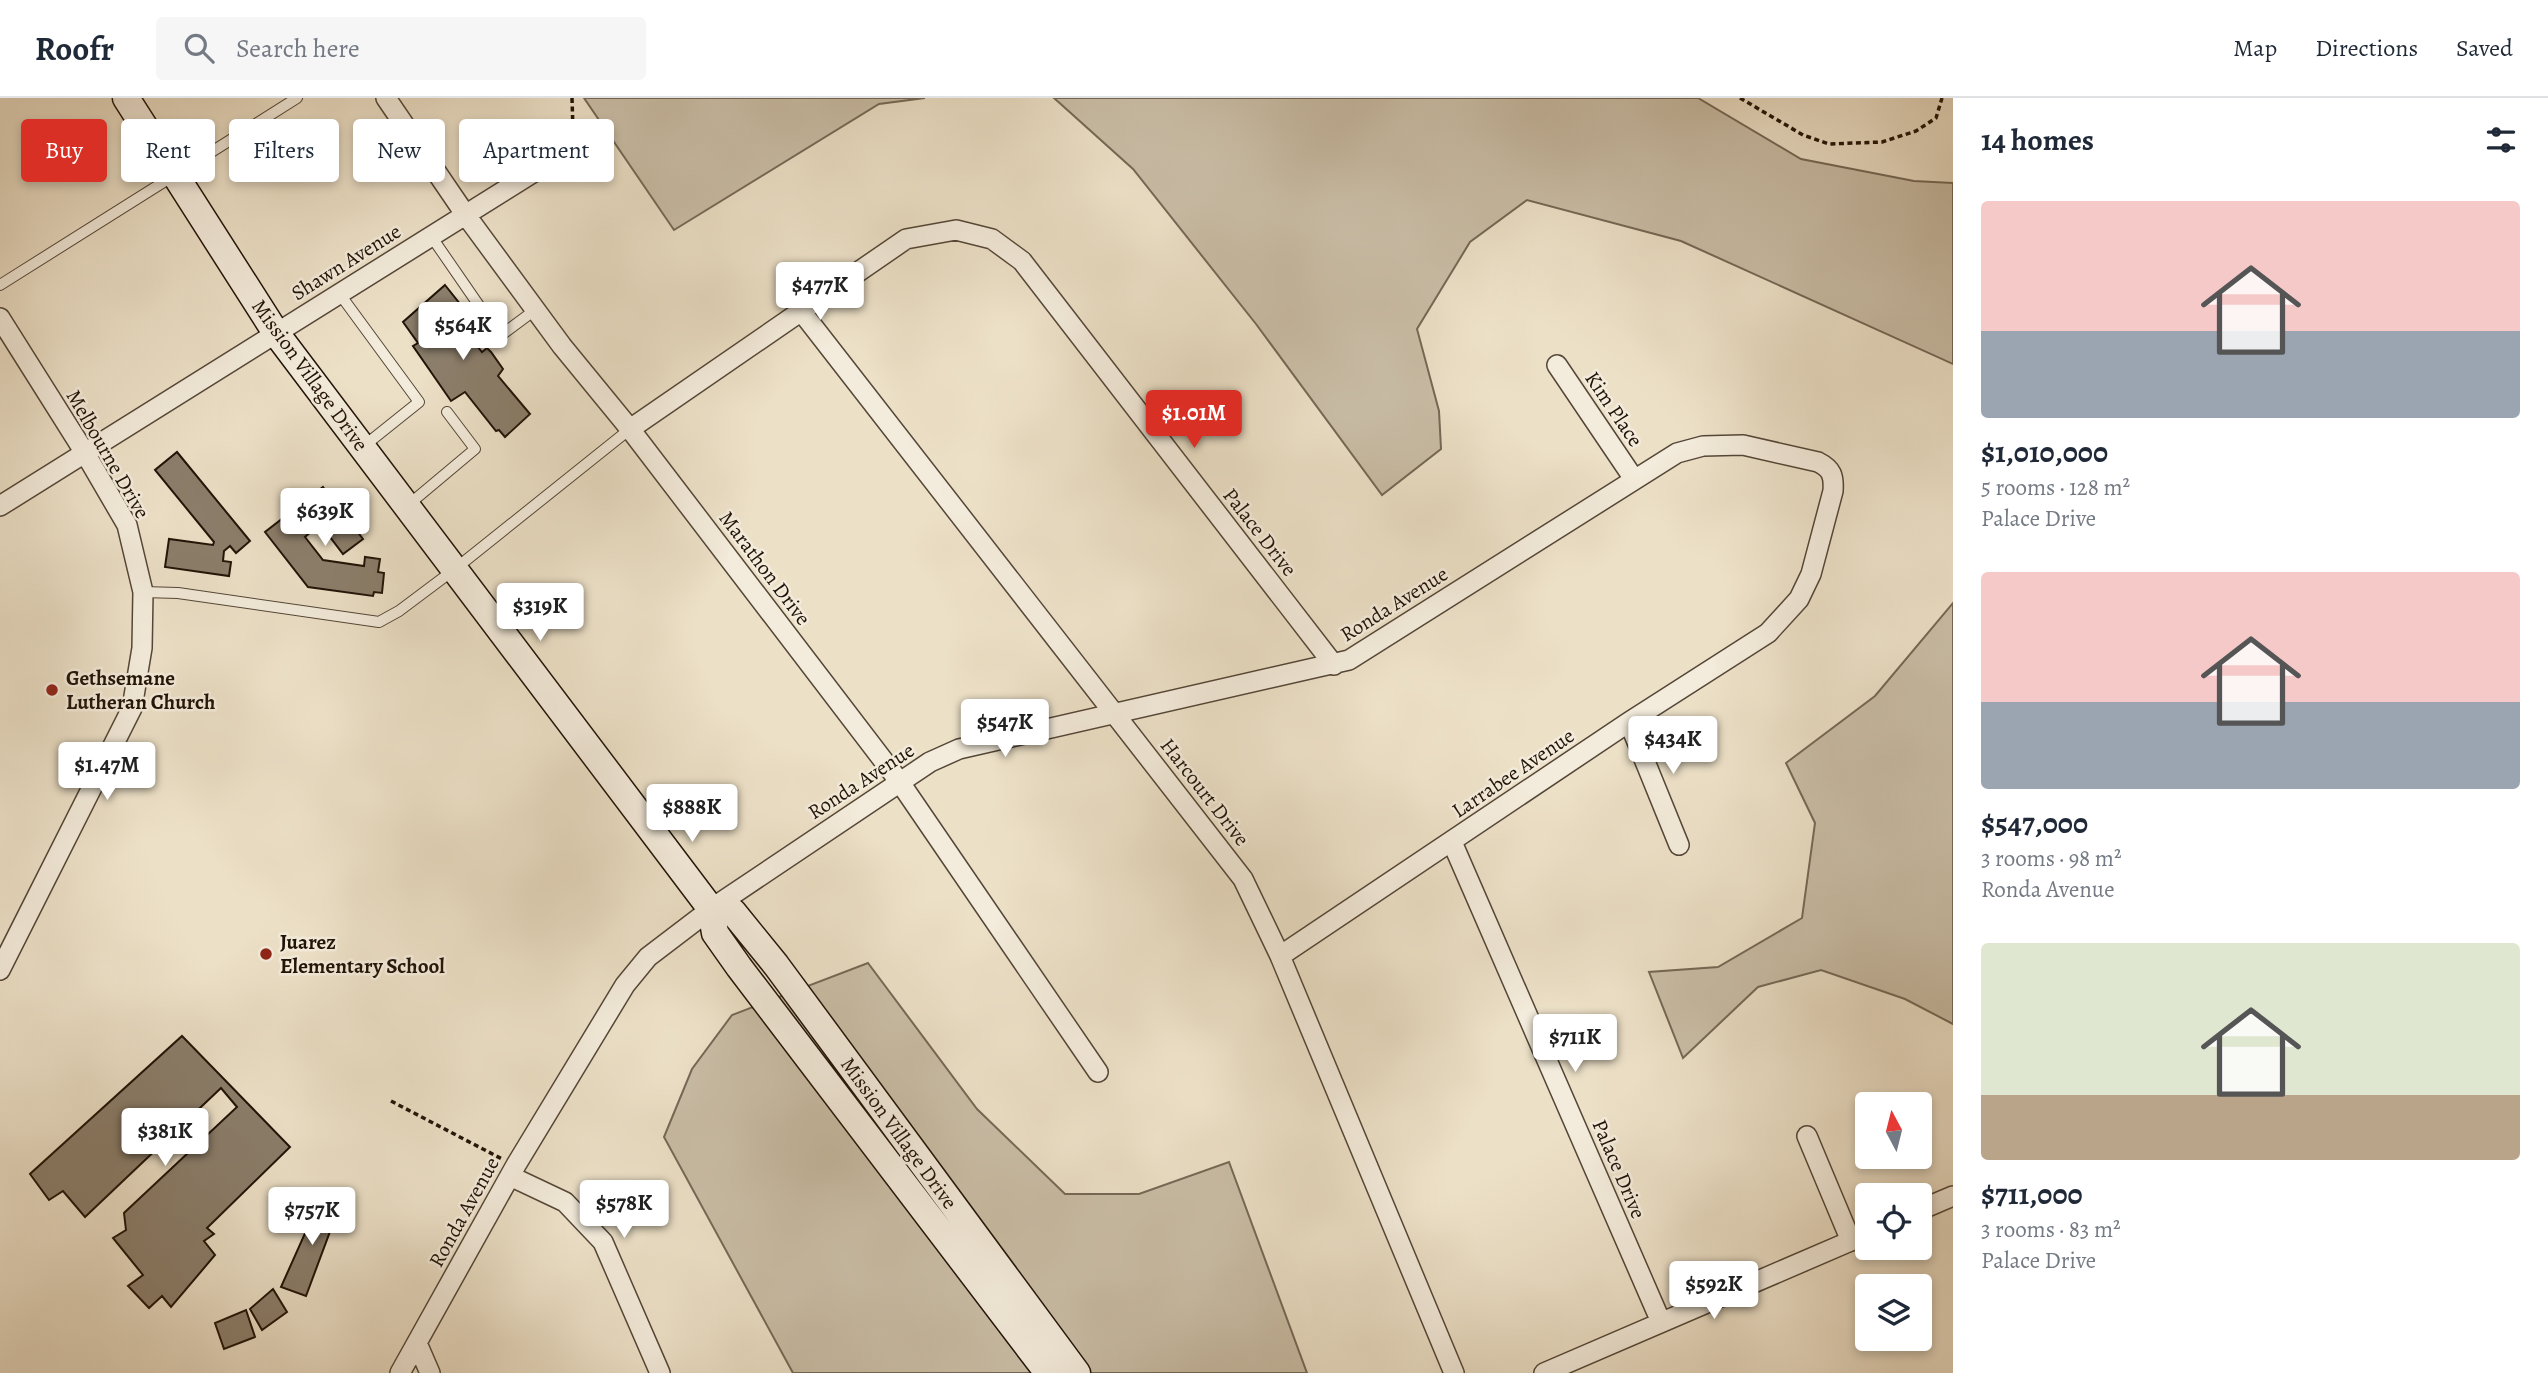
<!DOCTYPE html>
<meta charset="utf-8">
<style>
:root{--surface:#fff;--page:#f6f6f7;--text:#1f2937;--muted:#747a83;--line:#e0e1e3;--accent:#d93025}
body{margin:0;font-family:Alegreya,serif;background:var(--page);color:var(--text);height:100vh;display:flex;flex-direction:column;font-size:26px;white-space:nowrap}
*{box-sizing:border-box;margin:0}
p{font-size:23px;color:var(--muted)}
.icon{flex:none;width:38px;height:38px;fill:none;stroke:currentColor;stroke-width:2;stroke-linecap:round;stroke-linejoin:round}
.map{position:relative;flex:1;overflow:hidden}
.panel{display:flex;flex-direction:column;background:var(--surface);width:595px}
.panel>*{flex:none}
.top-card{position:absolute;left:21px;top:21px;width:665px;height:63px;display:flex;gap:14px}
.needle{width:46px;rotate:353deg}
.tools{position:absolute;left:1855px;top:994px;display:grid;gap:14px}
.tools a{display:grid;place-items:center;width:77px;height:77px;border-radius:7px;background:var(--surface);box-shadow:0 4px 10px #0003;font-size:35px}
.price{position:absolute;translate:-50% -60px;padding:0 16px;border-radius:7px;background:#fff;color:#222;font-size:23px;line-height:46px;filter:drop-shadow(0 2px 4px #0008)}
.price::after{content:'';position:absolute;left:50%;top:42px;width:21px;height:16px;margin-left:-10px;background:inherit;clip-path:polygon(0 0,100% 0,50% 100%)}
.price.current{background:var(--accent);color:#fff}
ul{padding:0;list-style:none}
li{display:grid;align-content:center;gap:14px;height:371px;padding:0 28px}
li span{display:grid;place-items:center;height:217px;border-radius:7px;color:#555}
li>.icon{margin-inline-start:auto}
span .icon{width:126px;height:126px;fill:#fffc;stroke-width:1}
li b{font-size:30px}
h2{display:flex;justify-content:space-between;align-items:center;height:84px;padding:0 28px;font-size:30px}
.chip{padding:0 24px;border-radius:7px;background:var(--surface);box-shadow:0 4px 10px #0003;font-size:24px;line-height:63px}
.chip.current{background:var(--accent);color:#fff}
header{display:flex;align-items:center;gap:42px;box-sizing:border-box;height:98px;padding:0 35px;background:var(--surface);border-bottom:2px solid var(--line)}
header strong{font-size:33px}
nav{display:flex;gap:38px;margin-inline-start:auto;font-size:24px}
.search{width:490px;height:63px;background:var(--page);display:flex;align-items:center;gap:18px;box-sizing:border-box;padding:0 24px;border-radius:7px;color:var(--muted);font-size:26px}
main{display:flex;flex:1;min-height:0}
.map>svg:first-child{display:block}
</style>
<header>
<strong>Roofr</strong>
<div class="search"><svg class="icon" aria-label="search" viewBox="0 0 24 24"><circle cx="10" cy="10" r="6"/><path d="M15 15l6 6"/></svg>Search here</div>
<nav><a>Map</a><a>Directions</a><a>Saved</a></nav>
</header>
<main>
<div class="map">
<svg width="1953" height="1275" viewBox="0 0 1953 1275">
<rect width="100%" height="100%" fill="#ece0c7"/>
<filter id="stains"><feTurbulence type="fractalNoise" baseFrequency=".00286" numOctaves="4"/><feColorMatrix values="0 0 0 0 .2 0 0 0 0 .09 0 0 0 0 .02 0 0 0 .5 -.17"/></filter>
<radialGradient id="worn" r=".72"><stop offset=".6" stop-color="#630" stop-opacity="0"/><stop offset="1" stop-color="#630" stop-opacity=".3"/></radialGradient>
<path fill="#c9bda6" stroke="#756856" stroke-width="2" d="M584 0H925L879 6 674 132Z
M1054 0H1698L1801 61 1914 83 1953 85V266L1681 143 1527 102 1470 144 1417 231 1439 313 1441 351 1382 397 1256 226 1133 71Z
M1953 505V926L1905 901 1821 872 1758 889 1683 960 1649 874 1718 869 1802 820 1815 725 1786 665 1875 598Z
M868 865 977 1011 1065 1096H1139L1229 1064 1307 1275H793L664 1039 692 971 732 917Z"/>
<path fill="#8b7e6b" stroke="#211307" stroke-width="2" d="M445 187 464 211 455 220 482 254 487 250 491 254 503 271 498 278 530 316 505 339 499 332 496 333 465 294 451 303 413 248 418 245 403 224Z
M177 354 250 443 236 455 230 448 224 453 223 463 231 464 229 478 165 469 169 441 213 447 214 444 155 372Z
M323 389 363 441 343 456 320 426 305 439 323 462 364 468 365 459 380 461 378 474 384 475 382 495 374 494 373 498 308 489 265 434Z
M182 938 290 1049 207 1130 214 1136 204 1143 215 1157 171 1209 162 1198 149 1210 128 1188 143 1177 113 1140 126 1132 124 1115 237 1009 221 990 85 1119 63 1093 49 1102 30 1076Z
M323 1095 341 1104 306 1198 281 1189Z
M273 1191 287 1214 262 1232 250 1211Z
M246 1212 255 1239 224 1251 215 1225Z"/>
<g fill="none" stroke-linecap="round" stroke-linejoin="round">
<defs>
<path id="service" d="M431 138 500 238 535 212
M0 187 297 0
M339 195 419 304 364 348
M407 408 475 351 447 314
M143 494 178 495 379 524 399 513 455 471 630 331"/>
<path id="minor" d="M386 0 465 116 562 248 630 331 899 683 1098 974
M801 213 1243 781 1280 858 1454 1275
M0 220 85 355 127 427 143 494 142 550 132 610 0 872
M1557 267 1634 381
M630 331 906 141 956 132 992 141 1022 163 1334 567
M0 408 574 49
M1629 624 1679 747
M1452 744 1661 1224
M1807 1038 1851 1143
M510 1078 565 1104 603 1144 660 1275
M1920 1112 1953 1098
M417 1245 430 1275
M400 1275 516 1067 625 887 648 859 711 811 930 664 959 651 1349 562 1677 355 1703 348 1743 347 1818 364C1832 371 1834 378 1833 393L1811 476 1799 501 1768 535 1629 624 1280 858
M1544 1275 1867 1136"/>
<path id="secondary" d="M126 0 276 235 711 811 715 835 739 869 1048 1275
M711 811 733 814 776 867 1077 1275"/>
</defs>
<use href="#service" stroke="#544637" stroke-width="12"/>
<use href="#minor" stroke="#544637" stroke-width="22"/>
<use href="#secondary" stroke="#211307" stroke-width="29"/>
<path stroke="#211307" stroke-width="3.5" stroke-dasharray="5 3.5" stroke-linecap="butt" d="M572 0 573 33
M1740 0 1803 37 1829 46 1882 44 1916 33 1936 20 1942 0
M391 1003 502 1061"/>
<use href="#service" stroke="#f3ebdb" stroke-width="10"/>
<use href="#minor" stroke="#f3ebdb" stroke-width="19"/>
<use href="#secondary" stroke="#f3ebdb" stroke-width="26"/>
</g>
<g fill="#8f2418" stroke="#f3ebdb" stroke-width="2.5">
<circle cx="52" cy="592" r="7"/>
<circle cx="266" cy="856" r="7"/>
</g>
<g text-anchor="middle" stroke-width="5" stroke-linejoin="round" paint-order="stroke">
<g font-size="21" fill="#211307" stroke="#f3ebdb">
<text transform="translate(346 164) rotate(-32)" y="7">Shawn Avenue</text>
<text transform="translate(310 277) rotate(54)" y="7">Mission Village Drive</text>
<text transform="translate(1614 311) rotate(56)" y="7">Kim Place</text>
<text transform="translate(108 356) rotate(60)" y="7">Melbourne Drive</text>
<text transform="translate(1260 434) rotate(52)" y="7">Palace Drive</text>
<text transform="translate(765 470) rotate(53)" y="7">Marathon Drive</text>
<text transform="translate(1394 506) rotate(-32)" y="7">Ronda Avenue</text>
<text transform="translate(1513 675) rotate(-34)" y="7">Larrabee Avenue</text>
<text transform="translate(861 683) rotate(-33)" y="7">Ronda Avenue</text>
<text transform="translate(1205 694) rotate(52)" y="7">Harcourt Drive</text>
<text transform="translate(899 1035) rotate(54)" y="7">Mission Village Drive</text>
<text transform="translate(1619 1071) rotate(67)" y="7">Palace Drive</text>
<text transform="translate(464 1114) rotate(-61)" y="7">Ronda Avenue</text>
</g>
<g font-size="21" font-weight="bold" fill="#211307" stroke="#f3ebdb" text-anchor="start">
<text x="66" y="587">Gethsemane<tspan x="66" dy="24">Lutheran Church</tspan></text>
<text x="280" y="851">Juarez<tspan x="280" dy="24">Elementary School</tspan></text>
</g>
</g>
<rect width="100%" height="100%" filter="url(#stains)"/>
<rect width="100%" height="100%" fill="url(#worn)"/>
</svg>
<div class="tools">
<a><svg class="needle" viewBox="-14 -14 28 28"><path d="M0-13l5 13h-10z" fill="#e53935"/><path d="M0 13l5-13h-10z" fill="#747a83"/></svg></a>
<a><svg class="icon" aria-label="locate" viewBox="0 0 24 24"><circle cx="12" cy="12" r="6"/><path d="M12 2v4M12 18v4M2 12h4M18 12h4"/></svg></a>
<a><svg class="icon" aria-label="layers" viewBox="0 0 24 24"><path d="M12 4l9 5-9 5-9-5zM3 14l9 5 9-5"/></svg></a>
</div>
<b class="price" style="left:820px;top:224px">$477K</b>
<b class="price" style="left:463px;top:264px">$564K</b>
<b class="price current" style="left:1194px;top:352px">$1.01M</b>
<b class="price" style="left:325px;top:450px">$639K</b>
<b class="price" style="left:540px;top:545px">$319K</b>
<b class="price" style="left:1005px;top:661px">$547K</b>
<b class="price" style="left:1673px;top:678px">$434K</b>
<b class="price" style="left:107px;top:704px">$1.47M</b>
<b class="price" style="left:692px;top:746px">$888K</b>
<b class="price" style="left:1575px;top:976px">$711K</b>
<b class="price" style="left:165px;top:1070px">$381K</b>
<b class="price" style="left:624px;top:1142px">$578K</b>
<b class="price" style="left:312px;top:1149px">$757K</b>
<b class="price" style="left:1714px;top:1223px">$592K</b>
<div class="top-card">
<a class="chip current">Buy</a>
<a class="chip">Rent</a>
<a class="chip">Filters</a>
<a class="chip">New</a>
<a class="chip">Apartment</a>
</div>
</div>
<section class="panel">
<h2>14 homes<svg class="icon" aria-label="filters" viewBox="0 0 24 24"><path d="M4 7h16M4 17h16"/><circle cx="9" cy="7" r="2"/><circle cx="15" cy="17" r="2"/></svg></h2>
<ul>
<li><span style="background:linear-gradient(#f6c9c9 60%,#9aa5b1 0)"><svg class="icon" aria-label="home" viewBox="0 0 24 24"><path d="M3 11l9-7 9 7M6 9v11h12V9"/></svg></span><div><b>$1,010,000</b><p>5 rooms · 128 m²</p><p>Palace Drive</p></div></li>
<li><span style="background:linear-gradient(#f6c9c9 60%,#9aa5b1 0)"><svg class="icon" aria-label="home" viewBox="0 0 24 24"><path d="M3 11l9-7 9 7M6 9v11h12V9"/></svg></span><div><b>$547,000</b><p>3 rooms · 98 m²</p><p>Ronda Avenue</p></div></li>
<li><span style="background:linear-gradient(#dfe7d0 70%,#b9a48a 0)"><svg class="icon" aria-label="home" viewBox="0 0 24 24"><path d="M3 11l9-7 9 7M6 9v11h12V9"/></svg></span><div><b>$711,000</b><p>3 rooms · 83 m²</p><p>Palace Drive</p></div></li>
</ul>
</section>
</main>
